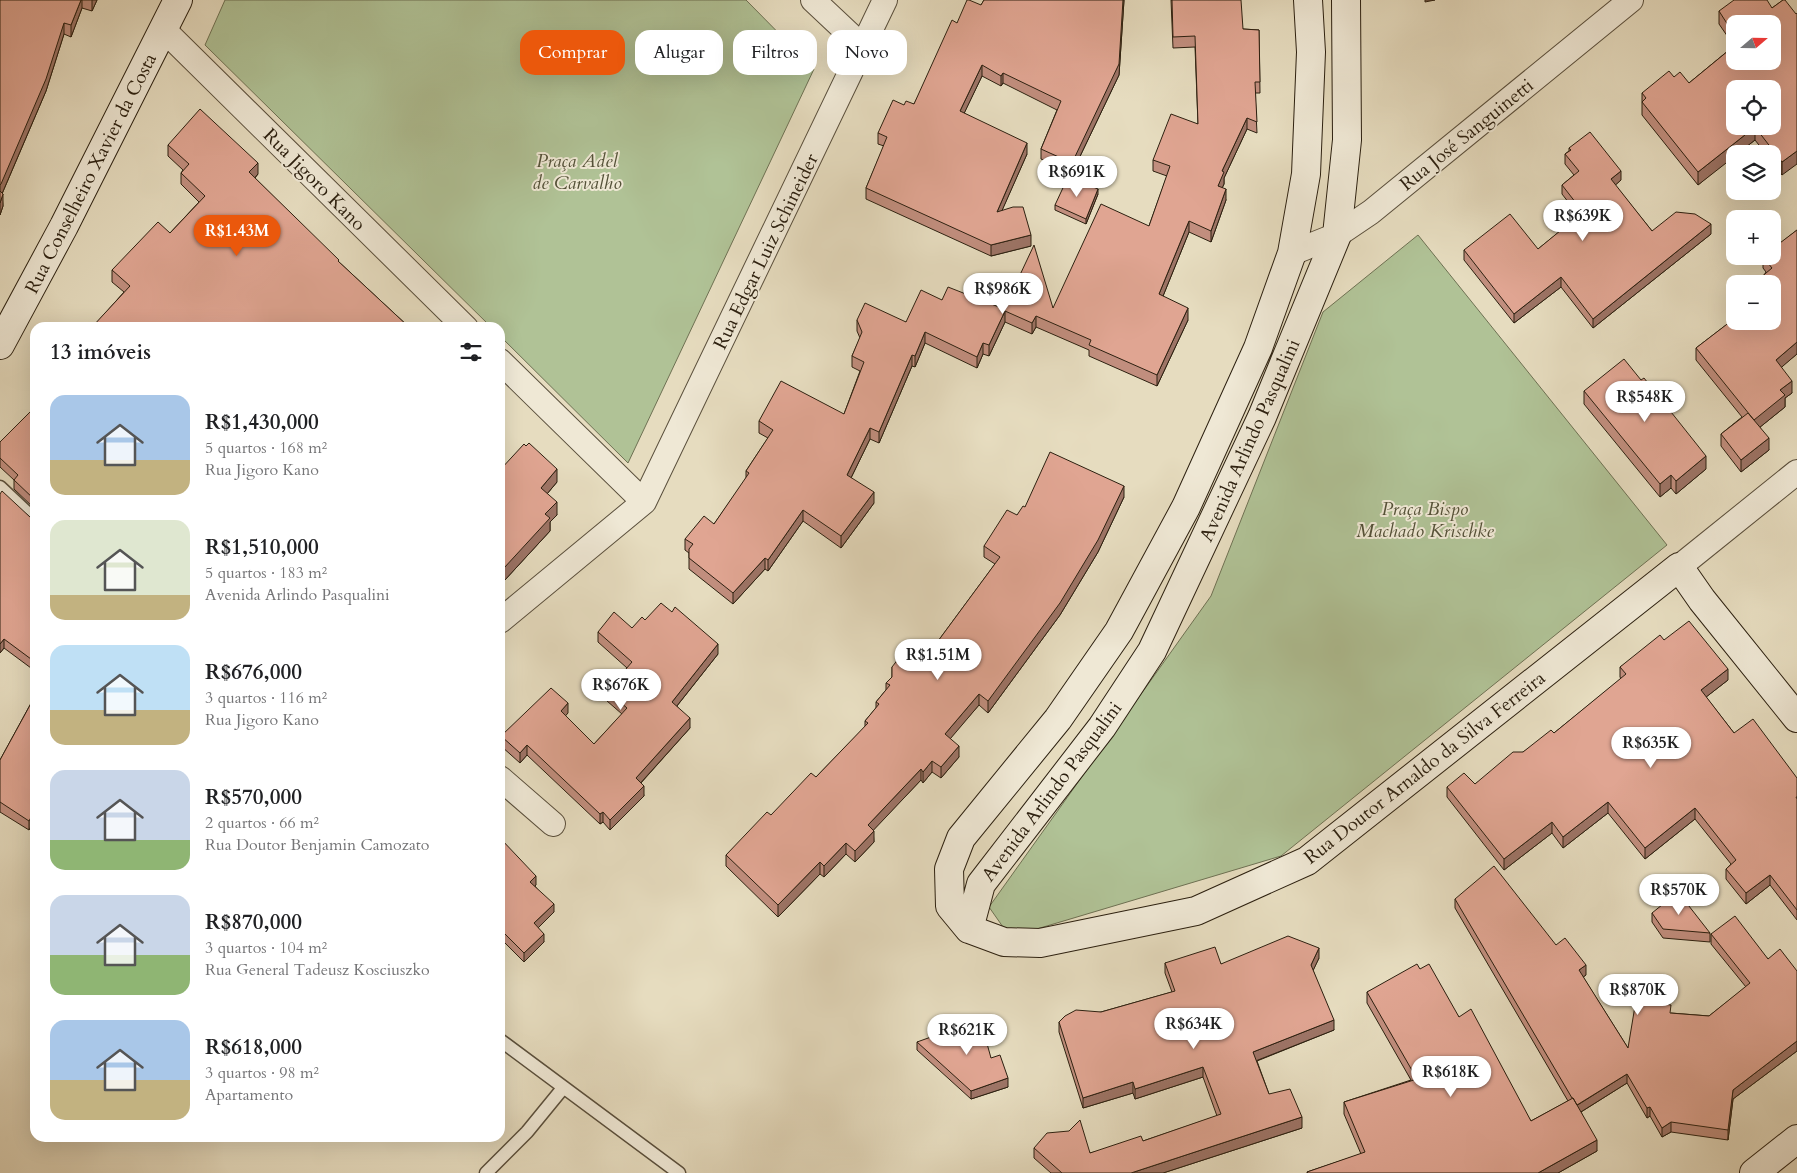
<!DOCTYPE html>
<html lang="pt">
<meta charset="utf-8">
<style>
:root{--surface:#fff;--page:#f2f2f2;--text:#202124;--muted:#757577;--accent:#ea580c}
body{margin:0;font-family:Cardo,serif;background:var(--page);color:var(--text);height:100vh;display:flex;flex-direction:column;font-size:19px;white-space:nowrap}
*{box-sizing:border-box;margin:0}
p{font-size:16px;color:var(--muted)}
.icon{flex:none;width:28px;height:28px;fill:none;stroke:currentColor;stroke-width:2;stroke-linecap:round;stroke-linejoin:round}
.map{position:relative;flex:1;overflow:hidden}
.sheet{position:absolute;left:30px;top:322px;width:475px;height:820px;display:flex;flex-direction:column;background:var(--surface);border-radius:15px;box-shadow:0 5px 20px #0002}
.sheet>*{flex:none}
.hud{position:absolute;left:520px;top:30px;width:475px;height:45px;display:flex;gap:10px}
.needle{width:32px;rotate:70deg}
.tools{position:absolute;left:1726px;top:15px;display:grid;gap:10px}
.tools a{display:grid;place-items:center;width:55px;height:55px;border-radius:10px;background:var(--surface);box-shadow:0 5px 20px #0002;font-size:25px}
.price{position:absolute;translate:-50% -42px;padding:0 11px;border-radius:18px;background:#fff;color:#222;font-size:16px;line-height:32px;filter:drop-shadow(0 1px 2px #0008)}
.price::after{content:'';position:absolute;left:50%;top:30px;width:15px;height:11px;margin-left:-8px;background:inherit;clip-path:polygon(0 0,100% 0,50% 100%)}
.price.active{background:var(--accent);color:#fff}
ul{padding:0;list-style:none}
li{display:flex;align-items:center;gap:15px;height:125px;padding:0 20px}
li span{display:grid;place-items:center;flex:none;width:140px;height:100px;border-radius:15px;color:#555}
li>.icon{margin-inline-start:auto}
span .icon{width:60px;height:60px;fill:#fffc;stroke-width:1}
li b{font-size:21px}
h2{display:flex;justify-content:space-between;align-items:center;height:60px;padding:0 20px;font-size:21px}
.pill{padding:0 18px;border-radius:15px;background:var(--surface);box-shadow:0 5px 20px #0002;font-size:18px;line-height:45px}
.pill.active{background:var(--accent);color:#fff}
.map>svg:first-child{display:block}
</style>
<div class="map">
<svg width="1797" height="1173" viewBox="0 0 1797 1173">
<rect width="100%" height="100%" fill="#e6dcbf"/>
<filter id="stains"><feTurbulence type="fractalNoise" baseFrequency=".004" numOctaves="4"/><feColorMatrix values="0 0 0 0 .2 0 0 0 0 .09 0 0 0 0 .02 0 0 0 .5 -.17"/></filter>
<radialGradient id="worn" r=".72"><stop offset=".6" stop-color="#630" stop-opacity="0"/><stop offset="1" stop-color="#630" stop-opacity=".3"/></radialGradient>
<path fill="#b0c296" stroke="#6e7153" d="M225 0H746L814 69 628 463 500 336V328L491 327 205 45Z
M1418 235 1667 545 1281 856 1010 937 989 907 1211 596 1323 312Z"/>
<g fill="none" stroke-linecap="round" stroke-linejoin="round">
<defs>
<path id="lane" d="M0 487 35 520
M500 1040 679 1173
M486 1173 527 1132 563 1088"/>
<path id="street" d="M813 0 863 47
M164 30 466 328
M1292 253 1337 235 1371 212 1631 0
M500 361 644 502
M1679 567 1797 472
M500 621 644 502 885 0
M500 778 553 824"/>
<path id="secondary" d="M0 345 64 226 178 0
M969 929 950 906 949 869 961 838 1058 719 1119 631 1186 507 1258 348 1292 253 1306 174 1311 52 1308 0
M969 929 981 884 1102 727 1152 651 1262 417 1337 235 1347 140 1346 0
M969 929 1004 942 1040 943 1196 911 1307 861 1679 567 1702 600 1797 718
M1754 1173 1797 1139"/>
</defs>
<use href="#lane" stroke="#5a4f3c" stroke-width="15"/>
<use href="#street" stroke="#5a4f3c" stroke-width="26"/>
<use href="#secondary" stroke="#2c2010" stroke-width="30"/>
<use href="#lane" stroke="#efe8d5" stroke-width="12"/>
<use href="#street" stroke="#efe8d5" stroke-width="24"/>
<use href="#secondary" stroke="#efe8d5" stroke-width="28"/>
</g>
<path fill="#c18e7e" stroke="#2c2010" d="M0 0H97L92 11 82 8 71 37 64 34 46 91 2 194 3 206 0 215Z
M984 0H1124L1119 75 1072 173 1041 159V149L1057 110 1003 83 1001 86 982 76 964 113 1027 154 1002 210 1031 246 991 256 866 199V188L884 146 878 144V133L904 105 914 104 957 23 981 5Z
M1171 0 1243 29 1259 30 1260 93H1255L1257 133 1247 129 1224 178V184L1222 188 1226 200 1211 242 1189 232 1163 296 1188 320 1157 386 1089 356V350L1036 327 1032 334 1005 322 989 356 983 354 977 368 925 343 915 367 912 366 879 443 870 439 851 478 874 503 841 548 803 521 768 571 765 569 733 604 689 569V553L685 550V539L714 524 746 479V471L768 438 759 433V421L844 414 860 371 852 367V356L860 338 857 331V320L906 322 942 300 1004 309 1053 308 1149 226 1167 176 1153 171V160L1198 124 1195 47 1173 48Z
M1783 0 1782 175 1772 162V154H1766L1755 140 1737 154H1735L1698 185 1642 115V93L1689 83 1729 50 1730 40 1719 24V11L1772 8Z
M168 145 258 174 255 178 339 262 410 328H92L124 292 112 282V270L170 233 199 202 181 184V173L183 170 168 156Z
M1569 148 1621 180 1615 185 1652 231 1711 234 1593 328 1561 287 1514 323 1464 260V250L1538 249 1579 216 1562 194V185L1574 175 1565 164V154L1569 151Z
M1098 194 1086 224 1055 210V205Z
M1797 230V354L1781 367 1792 393 1785 398V407L1760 427 1769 450 1741 472 1721 446V434L1742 417 1696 360V348L1734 319 1732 317V306L1735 304V321L1766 272 1763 268V257Z
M1584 391 1706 469 1676 494 1671 488 1660 497 1584 404Z
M35 408V509L14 489V480L0 467V442Z
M500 470 557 482 547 494 557 515 550 522V531L504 581 500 578Z
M0 494 30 517 35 518V671L4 648 0 653Z
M1124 497 1098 552 1060 615 988 713 979 705 950 738 959 757 941 778 932 772 923 783 921 780 873 830 874 842 855 862 846 854 824 877 820 874 778 917 726 866V855L771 815 816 777 865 727V721L876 708V702L886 690V683L892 677V667L927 656 995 564 984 557V546L1017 515 1025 507Z
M645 620 718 654 677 706 690 728 641 783 644 796 610 830 603 822 600 824 527 755 520 763 501 746V736L568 713 565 716 594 744 622 714 607 701V691L627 668 598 642V632L632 628Z
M1664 640 1728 680 1706 697 1734 733 1797 778V920L1770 885 1746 904 1726 879V869L1731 864 1695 819 1645 859 1608 813 1563 848 1552 833 1504 870 1447 797V787L1475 784 1523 752 1554 733 1621 679 1620 677V667Z
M35 696V819L29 830 0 812V760Z
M500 838 536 885 535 886 554 912 538 927 544 942 524 962 500 938Z
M1455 899 1556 945 1586 975 1583 977 1628 1048 1671 1013 1709 1016 1746 987 1711 944V934L1797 971V1051L1733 1099 1728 1140 1671 1132 1662 1137 1650 1116 1647 1118 1627 1083 1581 1112 1597 1151 1558 1173H1307V1172L1361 1154 1344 1114V1102L1411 1080 1367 1003V992L1420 969 1459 1017 1531 1121 1568 1101 1455 908Z
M1652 913 1710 933V942L1663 938 1652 922Z
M1319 958 1313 970 1334 1030 1257 1061 1269 1094 1302 1128 1163 1173H1051L1034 1158V1148L1090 1153 1143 1141 1217 1116 1203 1077 1135 1099 1133 1093 1083 1108 1059 1032V1022L1101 1012 1172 992 1165 973V963L1221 964Z
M917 1042 991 1058 1008 1087 971 1099 917 1050Z"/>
<path fill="#9d7466" stroke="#2c2010" d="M81 0H82V8L71 37V25Z
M92 0H97L92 11Z
M1123 0H1124L1119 75 1072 173V163Z
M1425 0H1435L1425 2Z
M64 23V34L46 91 1 196 0 197V185Z
M982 65V76L960 122V111Z
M1003 73V83L1001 86V76Z
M1247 118V129L1224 178V184L1218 197V186L1222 171Z
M1755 127V140L1737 154H1735V156L1698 185V172Z
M1027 143V154L997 222V212Z
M1797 151V164L1782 175V162Z
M258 163V174L249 184V172Z
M1621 171V180L1611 189V179Z
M1098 189V194L1086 224V219Z
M1226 189V200L1211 242V231Z
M3 194V206L0 215V203Z
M1189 221V232L1159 306V294Z
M1711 224V234L1593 328V319Z
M1031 235V246L991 256V245Z
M1561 277V287L1514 323V314Z
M1188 308V320L1157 386V375Z
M1005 311V322L989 356V345Z
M1036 316V327L1032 334V323Z
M170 322V328H165Z
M925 332V343L915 367V356Z
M1797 342V354L1776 372V360Z
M983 343V354L977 368V357Z
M912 355V366L879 443V432Z
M1792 381V393L1785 398V407L1754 432V420L1780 390Z
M870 428V439L847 486V475Z
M1769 438V450L1741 472V460Z
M1706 456V469L1676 494V481Z
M557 469V482L541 501V488Z
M1671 475V488L1660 497V484Z
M1124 486V497L1098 552 1060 615 988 713V701Z
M874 492V503L841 548V536Z
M557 502V515L550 522V531L504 581V568L545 514Z
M803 510V521L768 571V560Z
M765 558V569L733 604V593Z
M4 639V648L0 653V644Z
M718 644V654L672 712V702Z
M1728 669V680L1701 701V690Z
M979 694V705L945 745V734Z
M568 703V713L561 721V711Z
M690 718V728L636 788V778Z
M527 745V755L520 763V753Z
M959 746V757L941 778V767Z
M932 761V772L923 783V772Z
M921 769V780L868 836V825Z
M644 786V796L610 830V820Z
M1608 802V813L1563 848V837Z
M1695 808V819L1645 859V848Z
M35 810V819L29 830V821Z
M603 812V822L600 824V814Z
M1552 822V833L1504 870V859Z
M874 831V842L855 862V851Z
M846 843V854L824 877V866Z
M820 862V874L778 917V905Z
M1770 875V885L1746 904V893Z
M536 876V885L530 890V882Z
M554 904V912L534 932V923Z
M544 934V942L524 962V953Z
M1319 948V958L1311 975V965Z
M1586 965V975L1579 980V970Z
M1334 1020V1030L1253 1062V1052Z
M1797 1041V1051L1733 1099 1728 1140V1130L1733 1090Z
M1203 1067V1077L1135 1099V1089Z
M1627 1074V1083L1576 1115V1106Z
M1008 1078V1087L971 1099V1091Z
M1133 1082V1093L1083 1108V1098Z
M1650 1107V1116L1647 1118V1108Z
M1302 1117V1128L1163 1173H1131Z
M1671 1122V1132L1662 1137V1128Z
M1597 1140V1151L1558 1173H1538Z"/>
<path fill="#e0a592" stroke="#2c2010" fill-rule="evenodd" d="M0 0H81L71 25 64 23 46 79 1 184 0 185Z
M967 0H969L981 5 984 0H1123L1119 64 1072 163 1041 149 1061 101 1003 73 1001 76 982 65 960 111 1027 143 997 212 1013 207H1023L1031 235 991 245 866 188 887 137 878 133 893 100 904 105 906 101 914 104 952 20 957 23Z
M1172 0H1241L1243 29 1259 30 1260 82H1255L1257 122 1247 118 1222 171 1224 172 1218 186 1226 189 1211 231 1189 221 1159 294 1188 308 1157 375 1089 345 1091 340 1036 316 1032 323 1005 311 989 345 983 343 977 357 925 332 915 356 912 355 879 432 870 428 847 475 874 492 841 536 803 510 768 560 765 558 733 593 689 558V549L693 544 685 539 704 516 714 524 749 473 746 471 773 430 759 421 781 381 844 414 864 362 852 356 862 332 857 320 865 303 906 322 921 290 942 300 948 287 1004 309 1034 245 1053 308 1101 204 1149 226 1170 166 1153 160 1171 114 1198 124 1195 36 1173 37Z
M1734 0H1767L1772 8 1783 0H1785L1796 14 1797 13V151L1782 162 1755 127 1698 172 1642 102 1646 98 1642 93 1669 71 1674 77 1680 72 1689 83 1734 46 1729 41 1735 36V61H1772V24H1735V36L1719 11ZM1735 89H1772V126H1735Z
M200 109 258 163 249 172 339 260 338 261 410 328H175L170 322 165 328H93L92 327 130 286 112 270 158 222 170 233 205 196 181 173 189 164 168 145Z
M1590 132 1621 171 1611 179 1652 231 1676 212 1695 214 1711 224 1593 319 1561 277 1514 314 1464 250 1510 214 1538 249 1583 212 1562 185 1579 171 1565 154 1571 150 1569 148Z
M1068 177 1098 189 1086 219 1055 205Z
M0 191 3 194 0 203Z
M1797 230V342L1776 360 1792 381 1780 390 1785 395 1754 420 1696 348 1735 318V321H1772V284H1753L1772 268 1763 257 1772 256V249Z
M1735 304V310L1732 306Z
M1624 359 1641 380 1644 378 1706 456 1676 481 1671 475 1660 484 1584 391Z
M34 408H35V500L14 480 18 475 0 458V442Z
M1748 413 1769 438 1741 460 1721 434Z
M529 443 557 469 541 488 557 502 545 514 550 518 504 568 500 565V470L524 444 526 446Z
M1050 452 1124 486 1098 540 1060 603 988 701 979 694 945 734 959 746 941 767 932 761 923 772 921 769 868 825 874 831 855 851 846 843 824 866 820 862 778 905 726 855 767 812 771 815 811 773 816 777 868 723 865 721 879 704 876 702 890 685 886 683 892 677V667L902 654 924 653 927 656 1000 557 984 546 1007 510 1017 515 1023 506 1025 507Z
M2 491 30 517 35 518V535L33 537 35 539V662L4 639 0 644V494Z
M661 603 672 612 675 607 718 644 672 702 690 718 636 778 644 786 610 820 603 812 600 814 527 745 520 753 501 736 551 688 568 703 561 711 594 744 627 708 607 691 632 662 598 632 614 612 632 628 642 617 645 620Z
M1689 621 1728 669 1701 690 1734 733 1753 719 1797 778V797H1796L1797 799V910L1770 875 1746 893 1726 869 1736 860 1695 808 1645 848 1608 802 1563 837 1552 822 1504 859 1447 787 1464 773 1475 784 1513 752H1523L1551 730 1554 733 1626 674 1620 667 1660 635 1664 640Z
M35 696V810L29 821 0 802V760Z
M500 838 536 876 530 882 554 904 534 923 544 934 524 953 500 929Z
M1494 866 1556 945 1565 938 1586 965 1579 970 1628 1048 1636 1000 1671 1005 1670 1013 1709 1016 1750 983 1711 934 1735 916 1768 959 1780 949 1797 971V1041L1733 1090 1728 1130 1671 1122 1662 1128 1650 1107 1647 1108 1627 1074 1577 1105 1573 1098H1572L1455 899Z
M1678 892 1710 933 1663 929 1652 913Z
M1288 936 1319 948 1311 965 1334 1020 1253 1052 1269 1094 1290 1089 1302 1117 1131 1173H1062L1034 1148 1047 1133 1069 1131 1080 1120 1090 1153 1141 1136 1143 1141 1221 1114 1203 1067 1135 1089 1133 1082 1083 1098 1059 1022 1065 1016 1076 1010 1101 1012 1175 991 1165 963 1215 947 1221 964Z
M1417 964 1420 969 1429 964 1459 1017 1471 1009 1531 1121 1573 1098 1597 1140 1538 1173H1308L1307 1172 1365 1152 1344 1102 1417 1079 1367 992Z
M976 1021 981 1022 991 1058 1000 1055 1008 1078 971 1091 917 1042Z"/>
<g text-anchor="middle" stroke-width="4" stroke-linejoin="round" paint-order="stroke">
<g font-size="19" fill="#2c2010" stroke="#efe8d5">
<text transform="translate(1466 134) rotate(-39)" y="7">Rua José Sanguinetti</text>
<text transform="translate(90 173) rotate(-63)" y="7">Rua Conselheiro Xavier da Costa</text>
<text transform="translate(315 179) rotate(45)" y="7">Rua Jigoro Kano</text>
<text transform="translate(765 251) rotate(-64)" y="7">Rua Edgar Luiz Schineider</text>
<text transform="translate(1249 440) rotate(-66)" y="7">Avenida Arlindo Pasqualini</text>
<text transform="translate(1424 767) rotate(-38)" y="7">Rua Doutor Arnaldo da Silva Ferreira</text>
<text transform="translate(1051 791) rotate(-53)" y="7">Avenida Arlindo Pasqualini</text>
</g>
<g font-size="19" font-style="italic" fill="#545138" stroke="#efe8d5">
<text x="577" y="167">Praça Adel<tspan x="577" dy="22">de Carvalho</tspan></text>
<text x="1425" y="515">Praça Bispo<tspan x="1425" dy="22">Machado Krischke</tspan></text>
</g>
</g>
<rect width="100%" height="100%" filter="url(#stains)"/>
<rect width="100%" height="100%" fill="url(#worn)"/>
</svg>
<div class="tools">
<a><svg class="needle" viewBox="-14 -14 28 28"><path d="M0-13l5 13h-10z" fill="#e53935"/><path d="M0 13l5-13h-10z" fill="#757577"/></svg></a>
<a><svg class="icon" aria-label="locate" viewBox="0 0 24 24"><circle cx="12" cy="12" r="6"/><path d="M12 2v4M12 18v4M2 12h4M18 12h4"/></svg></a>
<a><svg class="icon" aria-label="layers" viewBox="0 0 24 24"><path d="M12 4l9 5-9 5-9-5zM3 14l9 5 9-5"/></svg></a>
<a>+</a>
<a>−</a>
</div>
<b class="price" style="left:1077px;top:198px">R$691K</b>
<b class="price" style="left:1583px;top:242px">R$639K</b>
<b class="price active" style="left:237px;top:257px">R$1.43M</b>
<b class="price" style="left:1003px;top:315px">R$986K</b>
<b class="price" style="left:1645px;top:423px">R$548K</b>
<b class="price" style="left:938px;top:681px">R$1.51M</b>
<b class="price" style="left:621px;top:711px">R$676K</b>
<b class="price" style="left:1651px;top:769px">R$635K</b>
<b class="price" style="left:1679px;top:916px">R$570K</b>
<b class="price" style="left:1638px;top:1016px">R$870K</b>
<b class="price" style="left:1194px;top:1050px">R$634K</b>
<b class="price" style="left:967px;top:1056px">R$621K</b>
<b class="price" style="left:1451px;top:1098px">R$618K</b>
<div class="hud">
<a class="pill active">Comprar</a>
<a class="pill">Alugar</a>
<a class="pill">Filtros</a>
<a class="pill">Novo</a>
</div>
<section class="sheet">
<h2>13 imóveis<svg class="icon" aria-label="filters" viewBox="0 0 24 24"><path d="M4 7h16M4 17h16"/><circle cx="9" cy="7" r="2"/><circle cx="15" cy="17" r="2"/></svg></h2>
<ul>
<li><span style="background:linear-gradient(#a9c7e8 65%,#c2b280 0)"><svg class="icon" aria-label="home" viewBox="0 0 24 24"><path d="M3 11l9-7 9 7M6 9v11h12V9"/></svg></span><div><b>R$1,430,000</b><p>5 quartos · 168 m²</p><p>Rua Jigoro Kano</p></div></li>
<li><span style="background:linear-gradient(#dfe7d0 75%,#c2b280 0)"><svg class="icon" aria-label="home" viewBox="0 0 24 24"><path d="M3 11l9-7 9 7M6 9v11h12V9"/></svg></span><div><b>R$1,510,000</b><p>5 quartos · 183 m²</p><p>Avenida Arlindo Pasqualini</p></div></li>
<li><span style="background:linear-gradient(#bfe0f5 65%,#c2b280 0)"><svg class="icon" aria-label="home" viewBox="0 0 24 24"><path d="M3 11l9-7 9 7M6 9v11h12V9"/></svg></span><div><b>R$676,000</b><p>3 quartos · 116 m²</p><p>Rua Jigoro Kano</p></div></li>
<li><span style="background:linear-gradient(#c9d6e8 70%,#8fb573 0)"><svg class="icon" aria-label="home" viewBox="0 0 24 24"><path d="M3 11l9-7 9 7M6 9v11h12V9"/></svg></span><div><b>R$570,000</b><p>2 quartos · 66 m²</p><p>Rua Doutor Benjamin Camozato</p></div></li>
<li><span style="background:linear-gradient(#c9d6e8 60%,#8fb573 0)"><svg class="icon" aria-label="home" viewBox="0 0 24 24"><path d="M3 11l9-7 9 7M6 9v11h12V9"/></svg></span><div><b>R$870,000</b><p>3 quartos · 104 m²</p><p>Rua General Tadeusz Kosciuszko</p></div></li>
<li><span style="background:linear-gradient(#a9c7e8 60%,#c2b280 0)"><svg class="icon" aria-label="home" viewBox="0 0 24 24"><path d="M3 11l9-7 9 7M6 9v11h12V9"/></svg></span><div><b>R$618,000</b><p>3 quartos · 98 m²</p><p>Apartamento</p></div></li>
</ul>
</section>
</div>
